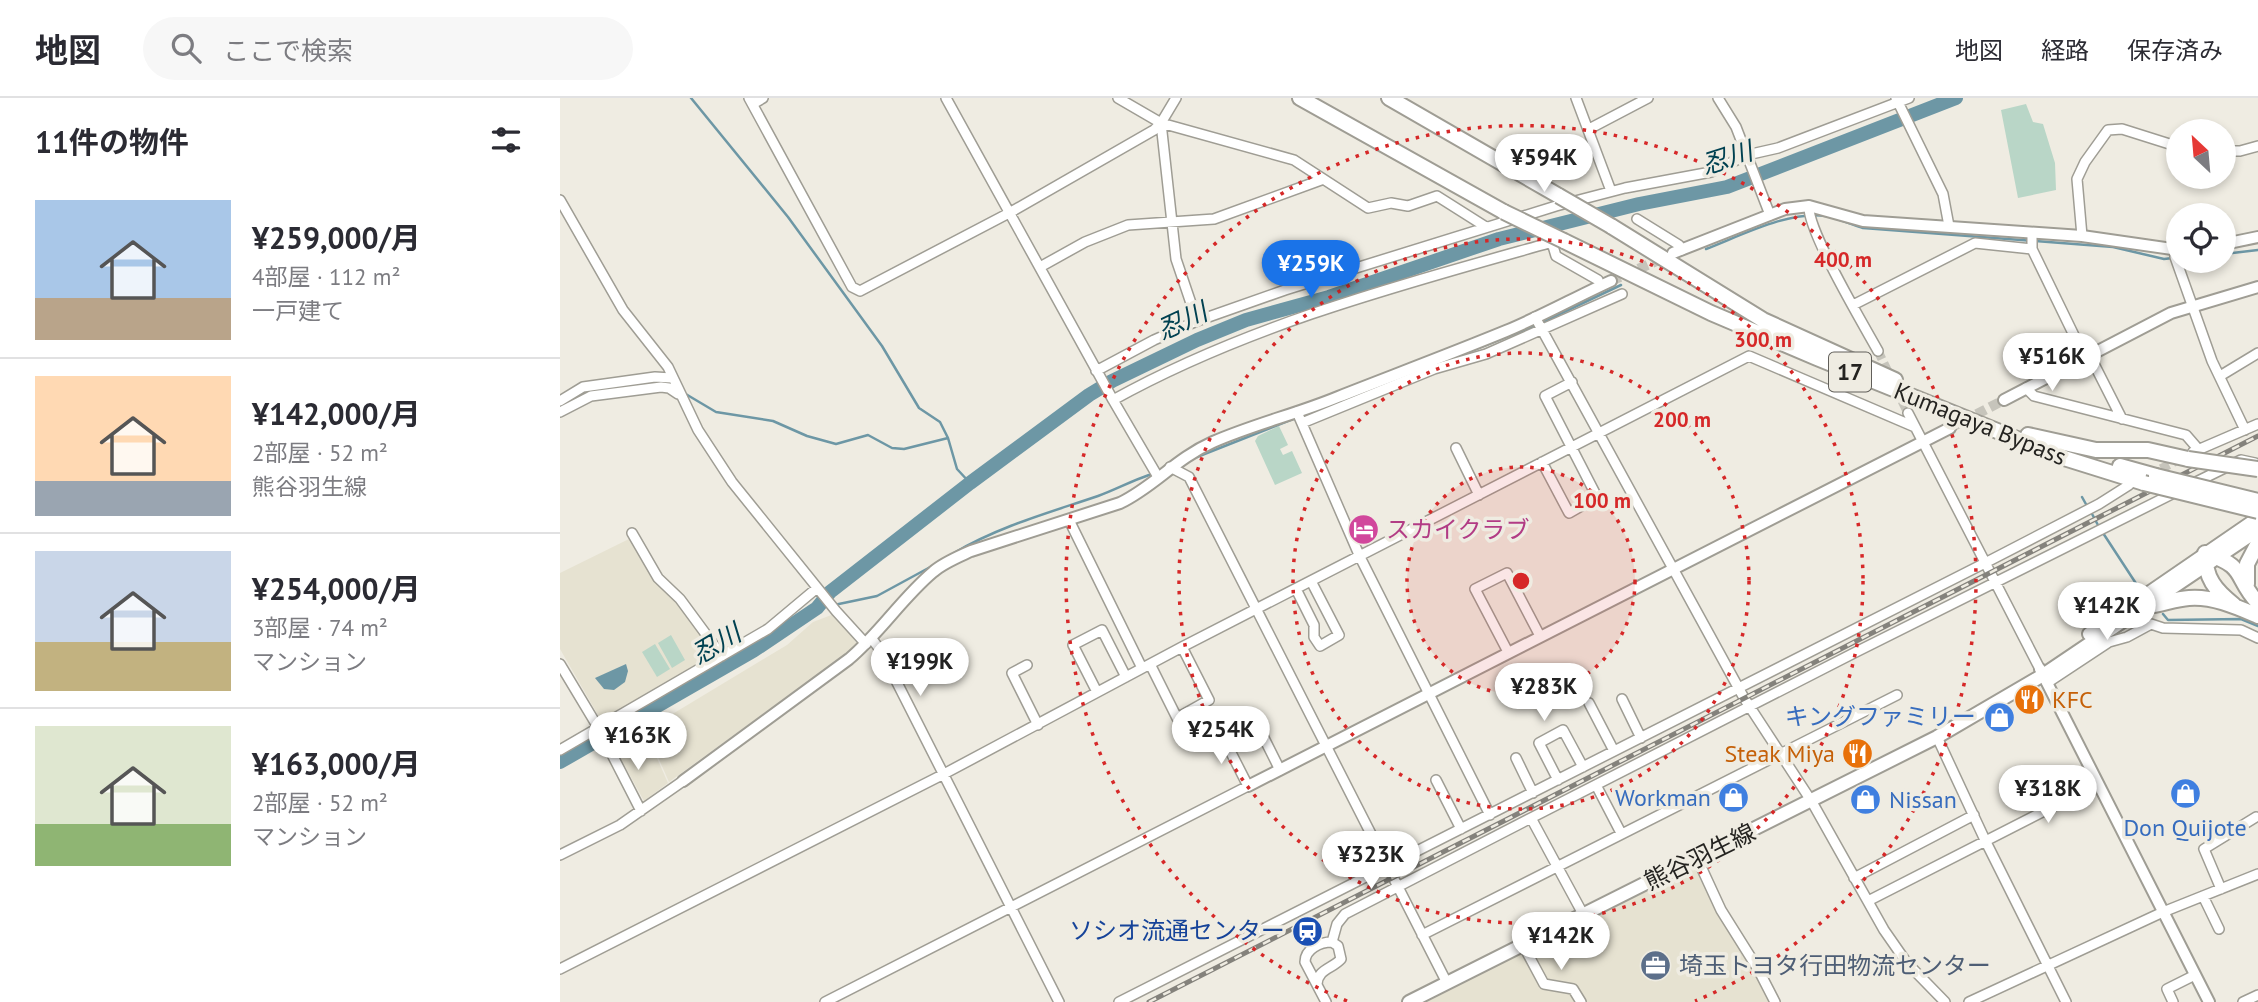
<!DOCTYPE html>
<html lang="ja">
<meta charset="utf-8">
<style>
:root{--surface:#fff;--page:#f7f7f7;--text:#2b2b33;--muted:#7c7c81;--line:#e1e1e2;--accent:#1a73e8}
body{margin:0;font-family:"PT Sans","Noto Sans JP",sans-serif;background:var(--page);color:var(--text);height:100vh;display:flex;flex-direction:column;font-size:26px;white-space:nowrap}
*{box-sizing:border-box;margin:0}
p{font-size:23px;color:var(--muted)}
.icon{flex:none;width:38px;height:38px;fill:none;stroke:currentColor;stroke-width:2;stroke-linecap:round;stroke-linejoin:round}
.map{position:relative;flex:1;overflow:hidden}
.sheet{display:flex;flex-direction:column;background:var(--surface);width:560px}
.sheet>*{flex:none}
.needle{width:46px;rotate:334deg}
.controls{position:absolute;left:1606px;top:21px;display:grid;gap:14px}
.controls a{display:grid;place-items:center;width:70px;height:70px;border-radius:50%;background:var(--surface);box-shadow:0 4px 10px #0003;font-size:35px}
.price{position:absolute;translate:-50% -60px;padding:0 16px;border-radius:24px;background:#fff;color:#222;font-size:23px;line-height:46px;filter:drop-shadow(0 2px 4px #0008)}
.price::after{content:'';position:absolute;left:50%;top:42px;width:21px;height:16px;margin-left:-10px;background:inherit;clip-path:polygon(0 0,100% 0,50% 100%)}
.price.current{background:var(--accent);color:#fff}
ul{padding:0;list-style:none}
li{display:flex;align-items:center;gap:21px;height:175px;padding:0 35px}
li+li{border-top:2px solid var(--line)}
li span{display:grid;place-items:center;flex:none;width:196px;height:140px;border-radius:0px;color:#555}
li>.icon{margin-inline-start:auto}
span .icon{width:84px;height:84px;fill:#fffc;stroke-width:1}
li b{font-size:30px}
h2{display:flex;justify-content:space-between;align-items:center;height:84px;padding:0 35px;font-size:30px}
header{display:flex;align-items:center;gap:42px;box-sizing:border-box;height:98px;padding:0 35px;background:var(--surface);border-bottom:2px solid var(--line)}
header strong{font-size:33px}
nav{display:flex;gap:38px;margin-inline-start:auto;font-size:24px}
.search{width:490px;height:63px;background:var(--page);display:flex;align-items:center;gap:18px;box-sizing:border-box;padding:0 24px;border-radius:38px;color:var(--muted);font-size:26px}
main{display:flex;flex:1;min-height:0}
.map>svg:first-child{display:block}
</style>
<header>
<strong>地図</strong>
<div class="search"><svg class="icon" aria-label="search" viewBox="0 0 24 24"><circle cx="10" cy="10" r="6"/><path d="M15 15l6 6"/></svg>ここで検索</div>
<nav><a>地図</a><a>経路</a><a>保存済み</a></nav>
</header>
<main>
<section class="sheet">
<h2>11件の物件<svg class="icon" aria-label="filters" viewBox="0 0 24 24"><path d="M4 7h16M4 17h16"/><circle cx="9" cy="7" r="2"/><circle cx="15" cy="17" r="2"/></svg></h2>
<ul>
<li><span style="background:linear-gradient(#a9c7e8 70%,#b9a48a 0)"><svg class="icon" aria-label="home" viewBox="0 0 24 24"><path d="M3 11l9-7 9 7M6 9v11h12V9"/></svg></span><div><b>¥259,000/月</b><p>4部屋 · 112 m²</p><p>一戸建て</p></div></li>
<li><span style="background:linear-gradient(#ffd9b3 75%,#9aa5b1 0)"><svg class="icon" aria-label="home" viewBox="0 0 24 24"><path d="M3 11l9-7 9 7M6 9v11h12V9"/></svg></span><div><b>¥142,000/月</b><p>2部屋 · 52 m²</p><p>熊谷羽生線</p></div></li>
<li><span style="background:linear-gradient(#c9d6e8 65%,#c2b280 0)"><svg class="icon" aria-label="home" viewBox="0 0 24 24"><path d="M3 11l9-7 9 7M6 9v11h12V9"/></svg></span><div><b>¥254,000/月</b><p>3部屋 · 74 m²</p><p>マンション</p></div></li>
<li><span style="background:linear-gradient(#dfe7d0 70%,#8fb573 0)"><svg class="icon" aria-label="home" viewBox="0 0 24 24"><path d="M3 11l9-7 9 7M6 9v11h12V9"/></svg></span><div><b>¥163,000/月</b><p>2部屋 · 52 m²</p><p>マンション</p></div></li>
</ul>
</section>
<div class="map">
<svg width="1698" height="904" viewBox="0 0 1698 904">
<rect width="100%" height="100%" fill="#efece2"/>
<path fill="#e6e2d1" d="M71 440 92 475 111 499 119 503 157 557 42 624 0 551V475Z
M274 516 298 547 109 684 86 632 227 547 253 524Z
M85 633 108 685 84 703 54 648Z
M1137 768 1159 816 1212 904H864Z"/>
<path fill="#b9d6c7" d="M1466 6 1473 24 1483 26 1495 65 1496 92 1458 100 1441 12Z
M719 328 728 347 720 351 723 357 732 353 742 375 715 387 695 343 698 338Z
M111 537 125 562 112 570 98 545Z
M95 546 110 571 97 579 82 554Z"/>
<path fill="#6d97a5" d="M66 566 68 573 65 584 54 592 44 591 35 580Z"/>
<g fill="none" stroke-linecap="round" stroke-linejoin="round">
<path stroke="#6d97a5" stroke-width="2.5" d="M131 0 228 119 322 248 359 310 380 324 388 340 397 371 410 385
M1146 151C1180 138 1230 112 1266 118 1279 121 1291 126 1303 130L1553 149 1604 161 1613 160
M1664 156 1698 152
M983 224 1061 187
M885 263 977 227
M124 295 156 314 213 323 247 338 276 346 308 337 332 350 344 351 388 340
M0 308 24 294 92 285 111 284
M637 359 738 319
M1522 399 1527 408
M1531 414 1539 429
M1543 435 1577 487
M394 455C440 428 488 415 538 398 555 392 571 383 589 377
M274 507 317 498 374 467
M257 510 267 508
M1603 516 1608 522 1681 521 1698 528"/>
<path stroke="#6d97a5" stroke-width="14" d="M0 664 193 553 257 510 270 494 410 385 529 297 552 283 637 242 686 222 769 199 939 141 1079 106 1167 89 1396 0"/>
<path stroke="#c6c4bb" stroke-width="9" stroke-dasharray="9 4.5" stroke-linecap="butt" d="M1318 253 1330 278
M1336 291 1348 315
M1589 377 1620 361"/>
<path stroke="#c6c4bb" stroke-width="10" stroke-dasharray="10 5" stroke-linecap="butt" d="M1051 183 1108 158
M1390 330 1444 302"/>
<defs>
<path id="minor" d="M189 0 292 189 300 193 451 114 594 32 601 25 616 0
M386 0 553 302
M558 0 601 25 734 62 808 110 831 105 848 108 877 98 926 129
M1016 0 1051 93
M1158 0 1176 29 1210 117
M1336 0 1383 96 1389 128
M193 6 203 0
M601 25 616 161 637 223
M1029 31 1088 0
M1664 53H1680L1698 48
M0 102 63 212 108 269 138 332 172 384 276 513 306 546
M1249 108C1247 132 1303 226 1318 253
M1077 121 1119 147 1122 152
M1522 138 1517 81 1525 64 1548 32 1562 31 1619 49
M1472 151 1525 260
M1615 152V159L1652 263 1685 332
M480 169 525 144 568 127 654 121 761 82
M1293 207 1415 145 1472 151V136
M975 219 1184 600 1252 704 1324 832 1347 865 1385 904
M1530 258 1562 321
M536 273 594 242 637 223 725 192 996 108 1065 90 1151 74 1187 57 1218 50 1349 0
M1660 278 1698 255
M1466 290 1474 298 1626 337 1639 352
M0 303 23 289 95 279 112 280
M0 314 31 298 101 289 109 290 118 296
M737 314 800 459 930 717
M1348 315 1480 571
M742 325 874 271 926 256 1062 196
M896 350 919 397
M1633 354 1698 326
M982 364 1009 415 1037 399 985 298 1012 284
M610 369 629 379 887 885
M598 379 553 302C688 227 840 187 989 145L993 148 996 158 1038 182 1040 188
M1632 386 1681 362 1695 365 1698 370
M509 422 582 570
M72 435 98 480 120 501 162 558
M736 491 754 527V539L760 548 779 537 751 483
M312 541 321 553 499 904
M948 554 915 491 947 475 980 538
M0 566 39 631 81 713
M590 566 617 620 649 602 622 549
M467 567 452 575 478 627
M1487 585 1549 544 1567 539 1591 526 1603 530 1681 532 1698 540
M537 594 513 547 542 532 566 579
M1062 601 1081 640
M1029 605 1054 653
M700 632 720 672
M1377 639 1425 742 1506 904
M0 652 208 531 257 490
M956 660 973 695
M876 682 901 731
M998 682 979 645 1003 632 1023 669
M1036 687 1061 735
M971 720 1294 555 1616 394
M0 757 60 727 123 683
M1137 760 1161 812 1198 871 1215 904
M1294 780 1414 717
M1661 791 1644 751 1696 719
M1643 798 1659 831
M1308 803 1537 686
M862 837 1337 597
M772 844 777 826 785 816 971 720 1023 816
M963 847 984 886 1013 891 1021 904
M0 871 382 677 622 549 1189 258 1355 329
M757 886C758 871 772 871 781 861L778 848 772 844
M265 904 688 688 661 635
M559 904 1425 465 1539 406 1569 387
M766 904 745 864C745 851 760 844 772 844
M1409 904 1603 814 1698 776
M1613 904 1607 891 1635 877
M1683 904 1698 897"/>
<path id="tertiary" d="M1664 146 1698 139
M1113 155 1225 111 1249 108 1303 123 1522 138 1619 152
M1444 302 1611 215 1698 189
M1480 571 1649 904
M123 683 289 561C320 535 342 500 373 474 383 465 398 459 411 453L560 405C595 388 615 361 653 344 694 326 737 316 778 299 834 277 890 256 946 233 982 218 1016 199 1051 183
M688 688 1390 330"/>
<path id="secondary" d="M1529 536 1698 420
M849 904 1377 639 1483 577 1698 432"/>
<path id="trunk" d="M740 0 944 114
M829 0 999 98
M1051 128 1203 222 1335 282
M1004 143 1151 215 1257 260 1504 360 1584 385
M1468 337 1536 352H1588L1628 361
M1560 368 1596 378
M1687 486V466L1698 445
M1674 507C1655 492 1645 480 1645 455 1688 469 1673 478 1698 505
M1586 508C1601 507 1614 501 1629 500 1653 498 1677 509 1698 518"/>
</defs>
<use href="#minor" stroke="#9f9d94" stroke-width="12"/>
<use href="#tertiary" stroke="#9f9d94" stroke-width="14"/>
<use href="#secondary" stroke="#9f9d94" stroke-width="16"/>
<use href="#trunk" stroke="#9f9d94" stroke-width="18"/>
<use href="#minor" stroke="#fff" stroke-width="9"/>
<use href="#tertiary" stroke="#fff" stroke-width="10"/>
<use href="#secondary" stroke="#fff" stroke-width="12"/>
<use href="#trunk" stroke="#fff" stroke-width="14"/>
<defs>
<path id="rail" d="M589 904 1698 338"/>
</defs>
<use href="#rail" stroke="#84827c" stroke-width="5"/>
<use href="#rail" stroke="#efece2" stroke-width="2.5" stroke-dasharray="8" stroke-linecap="butt"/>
<defs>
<path id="trunk-bridge" d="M999 98 1051 128
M944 114 1004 143
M1628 361 1698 371
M1596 378 1698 403
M1584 385 1698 413"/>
</defs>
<use href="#trunk-bridge" stroke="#9f9d94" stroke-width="18" stroke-linecap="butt"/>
<use href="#trunk-bridge" stroke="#fff" stroke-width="14"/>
</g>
<circle cx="961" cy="483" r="114" fill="#d62828" fill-opacity=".12"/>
<g fill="none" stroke="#d62828" stroke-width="3.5" stroke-dasharray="3.5 7">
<circle cx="961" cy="483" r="114"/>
<circle cx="961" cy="483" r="228"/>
<circle cx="961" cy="483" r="342"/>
<path d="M787 903A455 455 0 1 1 1135 903"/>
</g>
<defs>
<symbol id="hotel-disc" viewBox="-11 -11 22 22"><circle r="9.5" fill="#d1479c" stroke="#efece2"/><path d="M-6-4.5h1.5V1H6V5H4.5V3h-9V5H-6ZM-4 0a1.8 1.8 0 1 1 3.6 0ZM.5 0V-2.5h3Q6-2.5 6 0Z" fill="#fff"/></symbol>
<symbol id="restaurant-disc" viewBox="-11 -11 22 22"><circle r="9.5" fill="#e8710a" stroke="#efece2"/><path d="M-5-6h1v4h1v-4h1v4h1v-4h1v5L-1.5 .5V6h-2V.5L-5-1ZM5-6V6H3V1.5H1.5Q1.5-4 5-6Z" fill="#fff"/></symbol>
<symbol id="shop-disc" viewBox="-11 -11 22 22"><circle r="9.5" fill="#3f7fe0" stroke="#efece2"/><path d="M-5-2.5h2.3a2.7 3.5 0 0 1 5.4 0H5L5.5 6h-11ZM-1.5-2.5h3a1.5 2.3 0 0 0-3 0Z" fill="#fff"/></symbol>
<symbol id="station-disc" viewBox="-11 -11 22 22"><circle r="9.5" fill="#1a4fb4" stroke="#efece2"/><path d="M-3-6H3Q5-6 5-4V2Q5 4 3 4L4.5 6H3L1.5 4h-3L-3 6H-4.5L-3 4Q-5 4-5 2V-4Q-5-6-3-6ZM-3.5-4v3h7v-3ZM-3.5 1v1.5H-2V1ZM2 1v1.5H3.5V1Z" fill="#fff"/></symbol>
<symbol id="office-disc" viewBox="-11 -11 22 22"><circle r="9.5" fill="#5c6f8a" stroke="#efece2"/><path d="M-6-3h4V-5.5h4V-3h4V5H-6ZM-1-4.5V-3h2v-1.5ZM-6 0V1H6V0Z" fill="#fff"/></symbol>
</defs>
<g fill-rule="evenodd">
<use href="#hotel-disc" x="786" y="414" width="35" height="35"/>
<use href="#restaurant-disc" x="1452" y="584" width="35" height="35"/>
<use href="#shop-disc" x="1422" y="602" width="35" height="35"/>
<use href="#restaurant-disc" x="1280" y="638" width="35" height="35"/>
<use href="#shop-disc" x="1608" y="678" width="35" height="35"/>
<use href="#shop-disc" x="1156" y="682" width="35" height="35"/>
<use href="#shop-disc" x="1288" y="684" width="35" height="35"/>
<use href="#station-disc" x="730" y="816" width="35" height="35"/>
<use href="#office-disc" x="1078" y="850" width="35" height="35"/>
</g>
<g text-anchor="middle" stroke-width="7" stroke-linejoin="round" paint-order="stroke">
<rect fill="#efece2" stroke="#615f5a" stroke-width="2" x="1269" y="254.5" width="42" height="39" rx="5"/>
<g font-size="23" font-weight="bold" fill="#242320">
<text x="1290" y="282">17</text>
</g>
<g font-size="24" fill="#242320" stroke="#efece2">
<text transform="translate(1420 326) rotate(22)" y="8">Kumagaya Bypass</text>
<text transform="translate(1140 759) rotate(-26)" y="8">熊谷羽生線</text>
</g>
<g font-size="24" fill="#b23c85" stroke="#efece2" text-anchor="start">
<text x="826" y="440">スカイクラブ</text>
</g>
<g font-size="24" fill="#c56008" stroke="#efece2" text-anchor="start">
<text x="1492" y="610">KFC</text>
<text x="1275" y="664" text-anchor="end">Steak Miya</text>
</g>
<g font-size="24" fill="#366cbe" stroke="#efece2" text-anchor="end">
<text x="1416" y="627">キングファミリー</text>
<text x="1151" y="708">Workman</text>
<text x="1329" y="710" text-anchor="start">Nissan</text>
<text x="1625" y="738" text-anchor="middle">Don Quijote</text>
</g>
<g font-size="24" fill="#164399" stroke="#efece2" text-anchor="end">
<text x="725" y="841">ソシオ流通センター</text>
</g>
<g font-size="24" fill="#4e5e75" stroke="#efece2" text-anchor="start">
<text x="1119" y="876">埼玉トヨタ行田物流センター</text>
</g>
<g font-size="26" font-style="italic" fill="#004151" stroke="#efece2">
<text transform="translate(1167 60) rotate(-18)" y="9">忍川</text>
<text transform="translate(622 223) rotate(-25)" y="9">忍川</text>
<text transform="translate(156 546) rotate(-31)" y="9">忍川</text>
</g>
</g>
<circle cx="961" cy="483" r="10" fill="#d62828" stroke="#efece2" stroke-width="3.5"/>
<g font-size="21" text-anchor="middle" font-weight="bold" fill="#d62828" stroke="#efece2" stroke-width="7" stroke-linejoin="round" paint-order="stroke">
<text x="1283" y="169">400 m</text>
<text x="1203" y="249">300 m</text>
<text x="1122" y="329">200 m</text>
<text x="1042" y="410">100 m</text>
</g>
</svg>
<div class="controls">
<a><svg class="needle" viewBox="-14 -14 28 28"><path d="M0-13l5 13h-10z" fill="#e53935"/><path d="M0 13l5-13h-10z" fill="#7c7c81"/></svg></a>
<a><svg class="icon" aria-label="locate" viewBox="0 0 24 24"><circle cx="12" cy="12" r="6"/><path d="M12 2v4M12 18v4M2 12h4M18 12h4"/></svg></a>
</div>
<b class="price" style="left:984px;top:96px">¥594K</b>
<b class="price current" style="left:751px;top:202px">¥259K</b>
<b class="price" style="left:1492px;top:295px">¥516K</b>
<b class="price" style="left:1547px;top:544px">¥142K</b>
<b class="price" style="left:360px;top:600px">¥199K</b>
<b class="price" style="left:984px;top:625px">¥283K</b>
<b class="price" style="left:661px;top:668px">¥254K</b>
<b class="price" style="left:78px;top:674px">¥163K</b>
<b class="price" style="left:1488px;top:727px">¥318K</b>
<b class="price" style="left:811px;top:793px">¥323K</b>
<b class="price" style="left:1001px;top:874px">¥142K</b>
</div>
</main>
